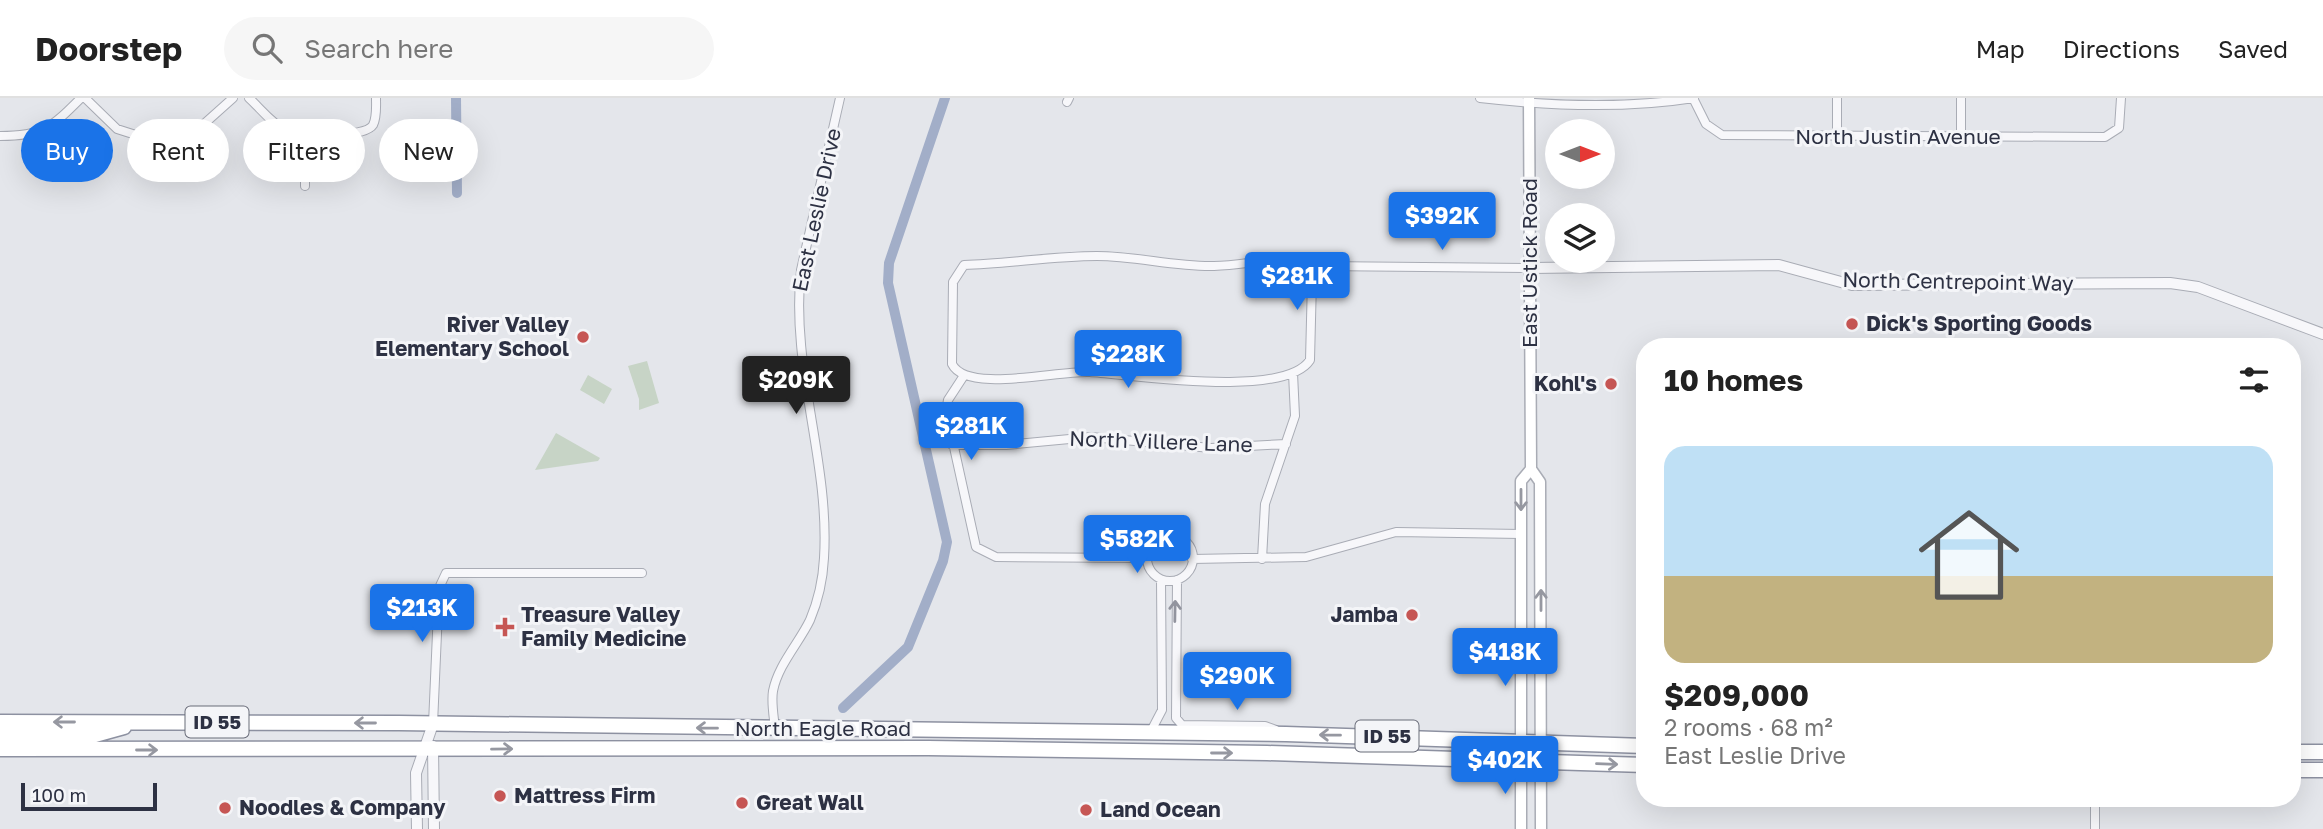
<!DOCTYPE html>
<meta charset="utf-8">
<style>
:root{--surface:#fff;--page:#f6f6f6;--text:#222;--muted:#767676;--line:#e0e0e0;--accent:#1a73e8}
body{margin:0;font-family:"Golos Text",sans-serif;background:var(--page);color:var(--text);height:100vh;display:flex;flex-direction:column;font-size:26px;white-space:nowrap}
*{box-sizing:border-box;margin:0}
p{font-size:23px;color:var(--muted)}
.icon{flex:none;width:38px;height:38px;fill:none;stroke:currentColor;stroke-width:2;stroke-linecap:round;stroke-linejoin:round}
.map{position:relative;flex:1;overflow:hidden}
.drawer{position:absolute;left:1636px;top:240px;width:665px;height:469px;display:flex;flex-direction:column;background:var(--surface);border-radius:28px;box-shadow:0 7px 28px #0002}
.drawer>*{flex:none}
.hud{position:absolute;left:21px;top:21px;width:665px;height:63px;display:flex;gap:14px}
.needle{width:46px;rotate:90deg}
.controls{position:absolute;left:1545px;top:21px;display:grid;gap:14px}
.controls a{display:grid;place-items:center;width:70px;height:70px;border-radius:50%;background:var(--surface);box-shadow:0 7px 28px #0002;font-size:35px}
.scale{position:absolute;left:21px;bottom:18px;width:136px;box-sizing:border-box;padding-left:7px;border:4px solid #2d3143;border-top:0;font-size:19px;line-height:24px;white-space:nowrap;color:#2d3143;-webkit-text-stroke:5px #f4f5f8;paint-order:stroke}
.price{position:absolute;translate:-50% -60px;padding:0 16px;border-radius:7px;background:var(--accent);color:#fff;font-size:23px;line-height:46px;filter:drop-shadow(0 2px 4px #0008)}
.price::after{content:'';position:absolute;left:50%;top:42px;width:21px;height:16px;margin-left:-10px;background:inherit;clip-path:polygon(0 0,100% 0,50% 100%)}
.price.selected{background:#222;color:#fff}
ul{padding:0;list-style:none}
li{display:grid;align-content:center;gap:14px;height:371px;padding:0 28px}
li+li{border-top:2px solid var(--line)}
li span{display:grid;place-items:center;height:217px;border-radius:21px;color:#555}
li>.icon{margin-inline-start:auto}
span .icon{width:126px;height:126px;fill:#fffc;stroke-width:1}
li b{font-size:30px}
h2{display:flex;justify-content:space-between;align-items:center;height:84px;padding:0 28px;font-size:30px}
.tag{padding:0 24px;border-radius:32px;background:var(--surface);box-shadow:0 7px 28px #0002;font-size:24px;line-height:63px}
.tag.selected{background:var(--accent);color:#fff}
header{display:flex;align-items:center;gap:42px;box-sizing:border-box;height:98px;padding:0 35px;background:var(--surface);border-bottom:2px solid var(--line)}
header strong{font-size:33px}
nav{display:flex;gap:38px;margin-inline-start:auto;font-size:24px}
.search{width:490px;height:63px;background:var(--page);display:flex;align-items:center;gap:18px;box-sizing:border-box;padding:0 24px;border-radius:38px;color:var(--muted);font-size:26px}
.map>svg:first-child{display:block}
</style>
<header>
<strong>Doorstep</strong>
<div class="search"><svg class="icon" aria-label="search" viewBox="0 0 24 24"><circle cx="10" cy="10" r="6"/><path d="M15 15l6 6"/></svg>Search here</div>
<nav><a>Map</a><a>Directions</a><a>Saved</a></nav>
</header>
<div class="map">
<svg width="2323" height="731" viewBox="0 0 2323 731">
<rect width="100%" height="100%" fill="#e4e6eb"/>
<path fill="#c7d4c6" d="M647 263 659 305 639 312V301L628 268Z
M588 277 612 291 604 306 580 292Z
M556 335 600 360 598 363 535 372Z"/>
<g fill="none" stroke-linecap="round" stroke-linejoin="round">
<path stroke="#a2aec8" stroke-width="10" d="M456 0 457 95
M843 610 908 549 943 463 947 444 888 185 889 165 945 0"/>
<defs>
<path id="minor" d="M85 0 117 31 139 38 195 34 233 0
M249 0C261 11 272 26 287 33 301 39 365 40 373 27 377 19 376 9 376 0
M1480 0C1550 8 1625 11 1694 0
M1693 0 1706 26 1722 37 2105 39 2119 30 2121 0
M1837 0V39
M1067 4 1069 0
M305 36V88
M0 38C43 38 51 30 81 0
M1961 40V0
M1315 166 1312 182 1310 262C1285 301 1134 277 1090 274 1059 272 967 296 952 266L953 184 964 167C1008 166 1052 158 1097 158 1136 158 1175 169 1214 168 1253 167 1281 155 1320 168L1530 170
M963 279 948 302 946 313 976 449 996 459 1146 460
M952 347H1006L1091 339 1211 350 1286 346
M1147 460a23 23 0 1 1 46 0a23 23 0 1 1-46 0Z
M1192 461 1306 459 1396 434 1521 436
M1262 461 1265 406 1295 318 1293 275
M1177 482 1176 620 1182 627 1265 628 1276 632
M433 626 439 490 446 475H642
M775 631C774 619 771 605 773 593 778 567 799 545 810 522 818 503 823 480 824 460 830 363 790 269 801 172L840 0
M1151 633 1162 612 1161 482
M2095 731V700"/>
<path id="tertiary" d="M1530 170 1779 167 1852 187 2170 185 2198 189 2323 236
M433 648 434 731
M417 731 416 675 433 626"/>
<path id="secondary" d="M1529 0 1531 371 1540 384 1541 731
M1521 731V383L1531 371"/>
<path id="trunk" d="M0 624 399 625 1286 636 1645 648
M0 637H95L124 629
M0 651 928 650 1267 655 1645 667
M2292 654H2323
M2292 672H2323"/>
</defs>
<use href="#minor" stroke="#a9acb5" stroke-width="10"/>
<use href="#tertiary" stroke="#a9acb5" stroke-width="12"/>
<use href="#secondary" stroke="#a9acb5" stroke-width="13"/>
<use href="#trunk" stroke="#8d91a1" stroke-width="17"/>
<use href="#minor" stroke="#f7f7fa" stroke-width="8"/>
<use href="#tertiary" stroke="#f7f7fa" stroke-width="10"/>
<use href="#secondary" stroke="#fff" stroke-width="10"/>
<use href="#trunk" stroke="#fff" stroke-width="14"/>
</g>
<defs><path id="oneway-shaft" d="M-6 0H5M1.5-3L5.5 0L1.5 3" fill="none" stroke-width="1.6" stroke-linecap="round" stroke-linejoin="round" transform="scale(1.75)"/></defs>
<g stroke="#9698a1">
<use href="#oneway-shaft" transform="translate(1521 402) rotate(90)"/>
<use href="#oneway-shaft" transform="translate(1541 502) rotate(-90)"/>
<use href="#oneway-shaft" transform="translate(64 624) rotate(-180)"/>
<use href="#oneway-shaft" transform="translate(365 625) rotate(-180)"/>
<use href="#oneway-shaft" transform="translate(707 630) rotate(-179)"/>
<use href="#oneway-shaft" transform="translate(1330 637) rotate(-179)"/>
<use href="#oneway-shaft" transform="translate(502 651) rotate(-1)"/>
<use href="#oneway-shaft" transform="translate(147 652)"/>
<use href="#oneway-shaft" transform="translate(1222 655)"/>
<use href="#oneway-shaft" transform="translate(1607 666) rotate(2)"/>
</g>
<use stroke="#92949e" href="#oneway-shaft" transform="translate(1175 513) rotate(-89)"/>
<g fill="#c65654" stroke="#f4f5f8" stroke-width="2.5">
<circle cx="1852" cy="226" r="7"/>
<circle cx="583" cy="239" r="7"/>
<circle cx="1611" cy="286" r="7"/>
<circle cx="1412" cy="517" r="7"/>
<path d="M501.5 518.5h7v7h7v7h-7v7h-7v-7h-7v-7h7z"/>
<circle cx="500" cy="698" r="7"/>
<circle cx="742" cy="705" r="7"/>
<circle cx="225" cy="710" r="7"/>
<circle cx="1086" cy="712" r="7"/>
</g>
<g text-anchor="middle" stroke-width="6" stroke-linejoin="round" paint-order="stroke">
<g fill="#f4f5f8" stroke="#696c79" stroke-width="2">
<rect x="185.5" y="608.5" width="63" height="31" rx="5"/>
<rect x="1355.5" y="622.5" width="63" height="31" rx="5"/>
</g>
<g font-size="19" font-weight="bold" fill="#2d3143">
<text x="217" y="631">ID 55</text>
<text x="1387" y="645">ID 55</text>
</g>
<g font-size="21" fill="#2d3143" stroke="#f4f5f8">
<text x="1898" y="46">North Justin Avenue</text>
<text transform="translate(817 112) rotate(-78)" y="7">East Leslie Drive</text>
<text transform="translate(1530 165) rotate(-90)" y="7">East Ustick Road</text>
<text transform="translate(1958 184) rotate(1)" y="7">North Centrepoint Way</text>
<text transform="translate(1161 344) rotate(2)" y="7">North Villere Lane</text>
<text x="823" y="638">North Eagle Road</text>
</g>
<g font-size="21" font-weight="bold" fill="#2d3143" stroke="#f4f5f8" text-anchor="start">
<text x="1866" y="233">Dick's Sporting Goods</text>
<text x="569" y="234" text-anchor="end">River Valley<tspan x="569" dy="24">Elementary School</tspan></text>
<text x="1597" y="293" text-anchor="end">Kohl's</text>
<text x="521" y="524">Treasure Valley<tspan x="521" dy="24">Family Medicine</tspan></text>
<text x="1398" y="524" text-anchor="end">Jamba</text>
<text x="514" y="705">Mattress Firm</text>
<text x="756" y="712">Great Wall</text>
<text x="239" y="717">Noodles &amp; Company</text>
<text x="1100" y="719">Land Ocean</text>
</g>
</g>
</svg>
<div class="controls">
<a><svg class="needle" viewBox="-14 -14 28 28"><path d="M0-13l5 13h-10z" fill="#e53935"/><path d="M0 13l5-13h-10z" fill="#767676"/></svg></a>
<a><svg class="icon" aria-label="layers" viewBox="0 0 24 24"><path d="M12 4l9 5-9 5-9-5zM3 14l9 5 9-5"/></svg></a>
</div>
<div class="scale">100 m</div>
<b class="price" style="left:1442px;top:154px">$392K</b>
<b class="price" style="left:1297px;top:214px">$281K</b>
<b class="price" style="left:1128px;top:292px">$228K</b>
<b class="price selected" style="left:796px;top:318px">$209K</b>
<b class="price" style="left:971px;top:364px">$281K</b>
<b class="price" style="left:1137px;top:477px">$582K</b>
<b class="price" style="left:422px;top:546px">$213K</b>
<b class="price" style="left:1505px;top:590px">$418K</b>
<b class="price" style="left:1237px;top:614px">$290K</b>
<b class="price" style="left:1505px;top:698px">$402K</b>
<div class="hud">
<a class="tag selected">Buy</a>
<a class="tag">Rent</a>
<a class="tag">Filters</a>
<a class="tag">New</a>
</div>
<section class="drawer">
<h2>10 homes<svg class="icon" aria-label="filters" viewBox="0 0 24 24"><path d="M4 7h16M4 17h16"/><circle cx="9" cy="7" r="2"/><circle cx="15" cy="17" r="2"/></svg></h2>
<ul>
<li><span style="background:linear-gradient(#bfe0f5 60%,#c2b280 0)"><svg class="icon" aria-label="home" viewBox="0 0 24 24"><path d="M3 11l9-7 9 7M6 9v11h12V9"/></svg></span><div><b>$209,000</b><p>2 rooms · 68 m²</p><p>East Leslie Drive</p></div></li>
</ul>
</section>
</div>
